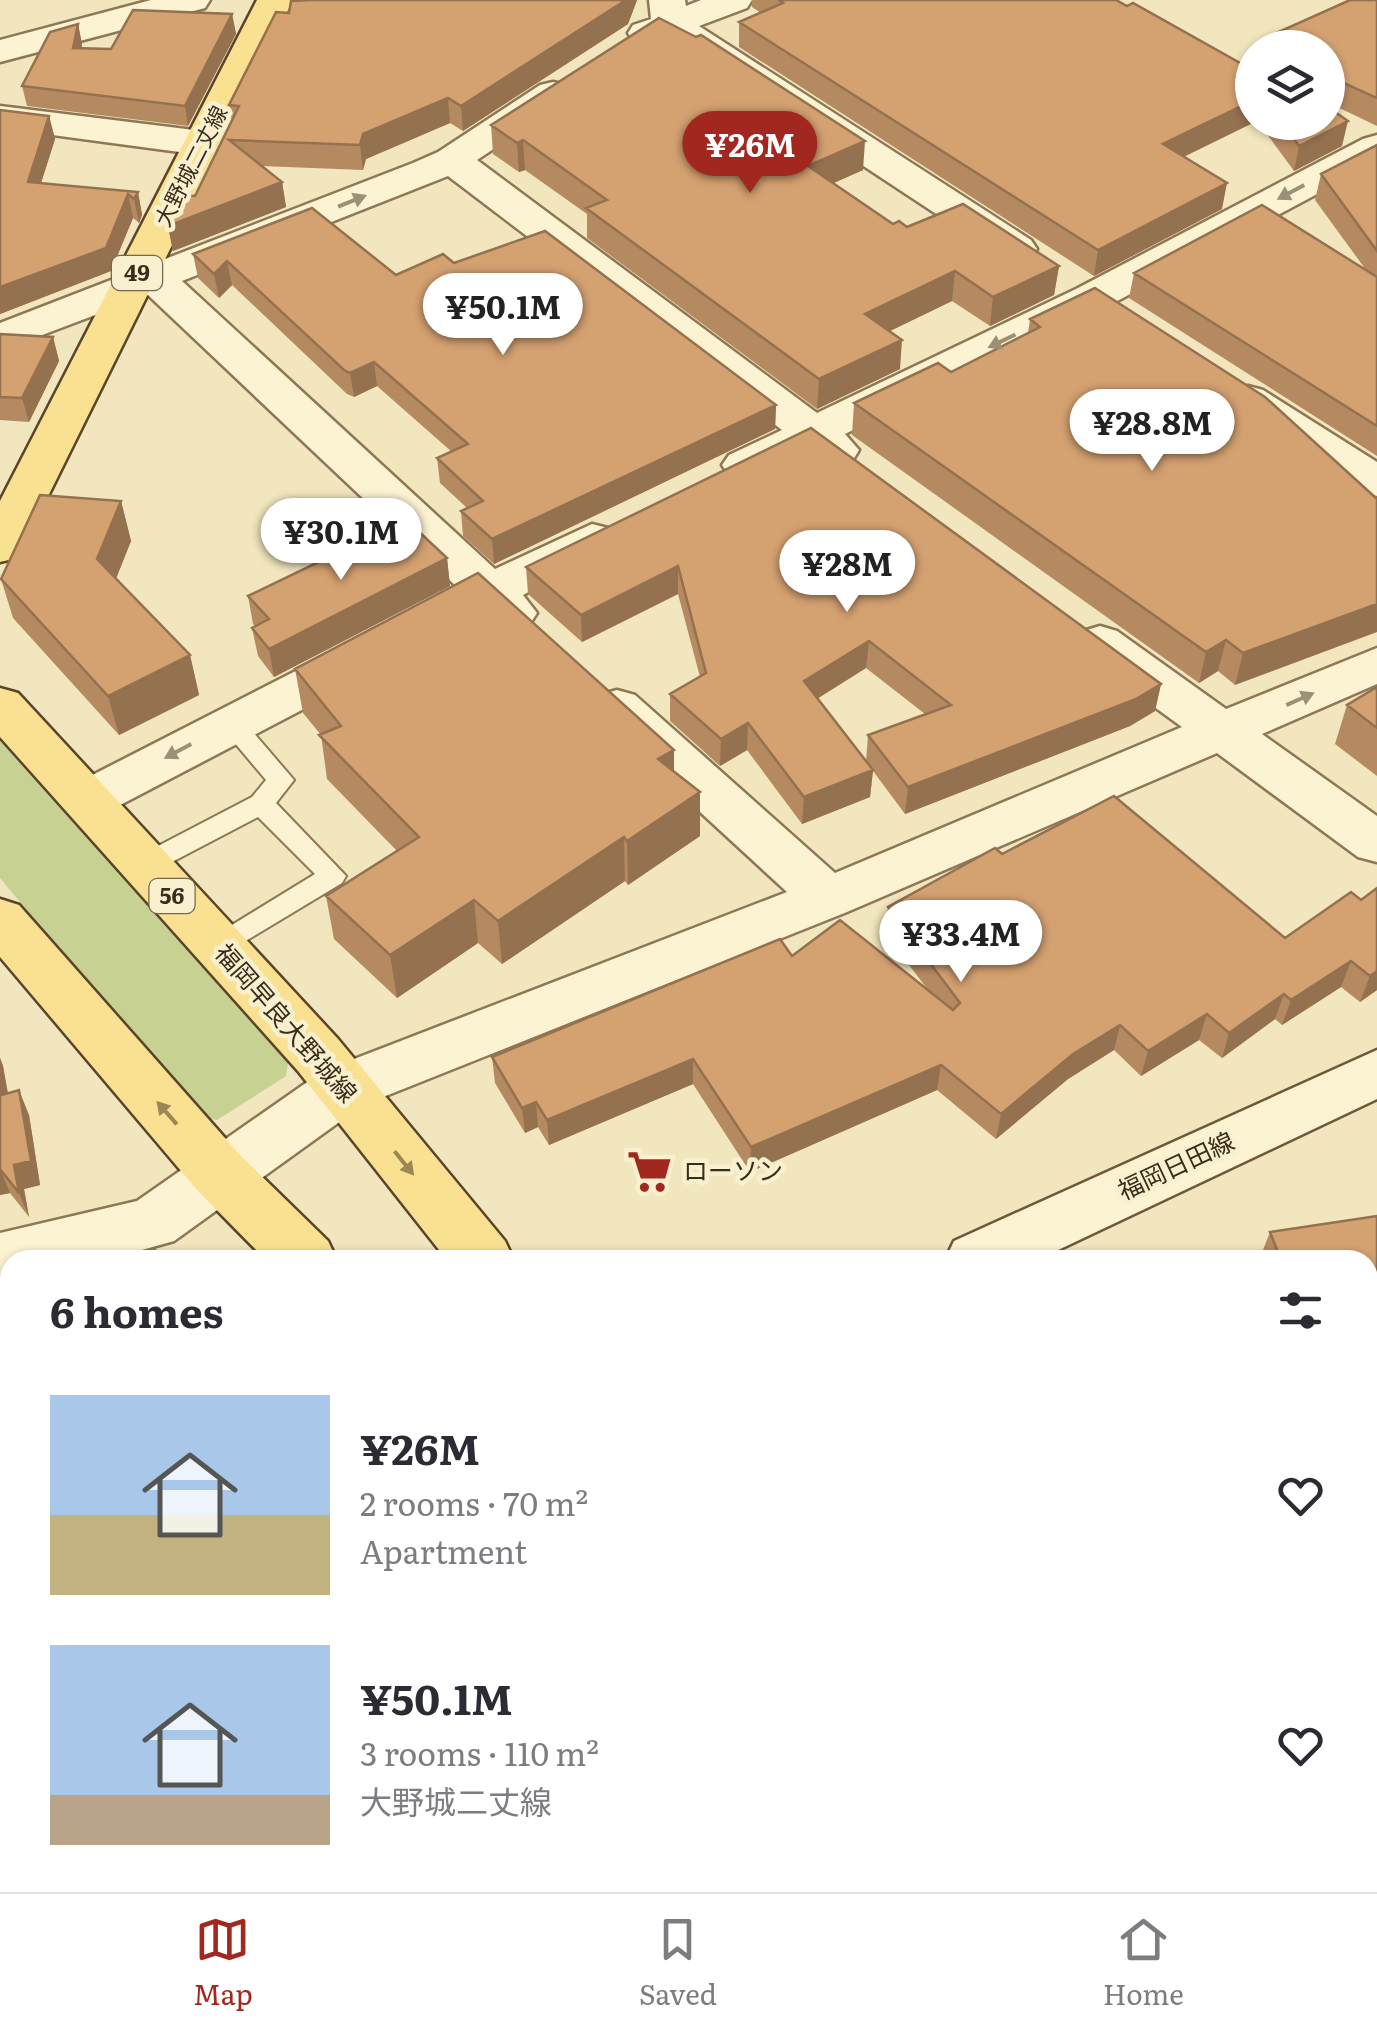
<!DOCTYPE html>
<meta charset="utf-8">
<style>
:root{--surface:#fff;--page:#f7f7f7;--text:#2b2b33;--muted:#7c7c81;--line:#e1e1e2;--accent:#a2271f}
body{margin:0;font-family:Literata,"Noto Sans JP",serif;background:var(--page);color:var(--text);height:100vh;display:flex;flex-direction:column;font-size:38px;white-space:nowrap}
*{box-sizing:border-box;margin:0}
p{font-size:32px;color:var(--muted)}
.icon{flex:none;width:55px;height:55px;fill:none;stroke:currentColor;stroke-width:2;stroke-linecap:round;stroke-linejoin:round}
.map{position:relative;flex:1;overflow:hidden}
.sheet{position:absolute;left:0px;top:1250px;width:1378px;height:642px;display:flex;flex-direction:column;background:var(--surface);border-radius:30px 30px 0 0;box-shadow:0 2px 8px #0004}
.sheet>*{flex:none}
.controls{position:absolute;left:1235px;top:30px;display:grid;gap:20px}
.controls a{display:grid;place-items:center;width:110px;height:110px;border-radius:50%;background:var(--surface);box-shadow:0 2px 8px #0004;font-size:50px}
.price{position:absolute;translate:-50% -85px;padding:0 22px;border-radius:35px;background:#fff;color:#222;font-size:32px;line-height:65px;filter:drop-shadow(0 2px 5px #0008)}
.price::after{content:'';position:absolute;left:50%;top:60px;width:30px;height:22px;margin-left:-15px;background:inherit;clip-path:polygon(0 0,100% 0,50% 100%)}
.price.current{background:var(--accent);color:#fff}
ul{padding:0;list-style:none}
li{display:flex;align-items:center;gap:30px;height:250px;padding:0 50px}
li span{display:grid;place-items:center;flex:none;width:280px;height:200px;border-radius:0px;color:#555}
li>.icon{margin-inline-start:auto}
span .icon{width:120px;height:120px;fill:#fffc;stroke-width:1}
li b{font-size:42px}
h2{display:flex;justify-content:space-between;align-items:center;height:120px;padding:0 50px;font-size:42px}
.tab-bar{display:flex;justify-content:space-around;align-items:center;height:140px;border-top:2px solid var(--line);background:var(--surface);font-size:28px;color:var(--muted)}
.tab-bar a{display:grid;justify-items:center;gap:5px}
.tab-bar .current{color:var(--accent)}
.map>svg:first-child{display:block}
</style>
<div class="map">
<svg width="1377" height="1892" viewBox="0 0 1377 1892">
<rect width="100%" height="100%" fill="#f2e6bf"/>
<path fill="#c6d192" d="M0 741 288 1063 286 1076 217 1120 199 1117 0 878Z"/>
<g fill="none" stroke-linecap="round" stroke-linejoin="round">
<defs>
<path id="lane" d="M231 714 240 717 294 780 276 803 346 876 342 883 219 957 209 953 205 946 209 939 315 874 258 817 153 872H135L131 865 135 858 252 797 266 780 218 723Z"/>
<path id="street" d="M151 0H210L205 8 0 62V40Z
M649 0H685L686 6 701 0H752L747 8 699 26 1031 240 1037 249 1031 258 1017 261 1003 258 668 37 646 44 633 41 628 33 633 25 651 19Z
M553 82 566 85 572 93 566 101 477 160 817 413 1076 289 1363 139 1377 135V162L1106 307 845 434 859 450 853 460C835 465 825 463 810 451L761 475 745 479 729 475 722 465 729 455 782 430 448 176 182 281 495 569 592 524 608 528 615 539 608 550 523 595 537 613 530 624C511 630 500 628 485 614L105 813 87 819 69 813 61 800 69 787 458 588 148 295 0 351V323L413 163 438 152 540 85Z
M0 106 202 131 216 135 221 143 216 151 202 155 0 128Z
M1248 386 1263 390 1377 462V496L1361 492 1233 408 1226 399 1233 390Z
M1100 626 1117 631 1226 709 1377 648V684L1262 734 1377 816V862L1358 857 1217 753 847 912 363 1105 174 1241 106 1260H10V1283L0 1285V1233L137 1201 323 1071 787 892 599 719 592 707 599 695 617 690 635 695 835 873 1182 727 1083 655 1076 643 1083 631Z"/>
<path id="secondary" d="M1377 1050V1099L1037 1260H945L954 1241Z
M10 1664V1734L0 1738V1668Z"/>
<path id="primary" d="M257 0H293L23 547 17 558 0 562V501Z
M0 688 18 693 338 1039 505 1241 514 1260H447L298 1071 0 737Z
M0 899 19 905 240 1155 328 1241 337 1260H266L198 1191 0 957Z
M986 1882H1067L1071 1892H990Z
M1136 1882H1217L1221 1892H1140Z"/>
</defs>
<use href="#lane" stroke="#8d7755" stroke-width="4"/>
<use href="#street" stroke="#8d7755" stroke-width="5"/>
<use href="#secondary" stroke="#6f5739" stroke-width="5"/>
<use href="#primary" stroke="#5a442a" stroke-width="5"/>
<use href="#lane" fill="#fcf3d3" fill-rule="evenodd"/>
<use href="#street" fill="#fcf3d3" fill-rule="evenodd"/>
<use href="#secondary" fill="#fcf3d3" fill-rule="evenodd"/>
<use href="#primary" fill="#fae192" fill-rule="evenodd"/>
</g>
<path fill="#b68a61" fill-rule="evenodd" d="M311 0H637L628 24 463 131 450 123 366 159 363 170 261 166 282 182 286 207 173 251 168 226 195 196 232 121 229 105 289 13Z
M752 0H1116L1184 157 1222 209 1094 276 739 47V22L761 13 752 7Z
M1377 0V126L1329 103 1328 104V48H1259L1261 40Z
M232 14 236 34 188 126 27 106 22 86 78 24 82 44V48L111 49Z
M0 110 49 116 55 139 41 183 138 192 142 215 139 223 133 218 111 271 0 314Z
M1258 122H1328L1342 146 1294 171Z
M491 125 863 170 833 183 893 224 1059 266 1054 295 990 326 952 301 890 331 900 369 817 409 587 238V214L525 170 519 172 493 154Z
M1377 145V456L1129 298 1134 273 1366 270 1315 200 1321 174Z
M193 254 396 275 454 263 776 405 775 429 494 564 463 536 461 511 467 508 440 483 437 458 452 452 377 386 354 397 347 394 232 285 219 298 198 278Z
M1030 319 1377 499 1235 685 1218 671 1199 683 852 435 854 403 951 372 1028 333Z
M0 334 53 337 59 361 29 422 0 420Z
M811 428 1161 684 1155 711 1130 726 905 814 873 771 870 797 802 824 747 750 720 766 670 721V694L700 677 678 594 582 642 528 594 526 567ZM866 668 925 714 868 735 866 762 817 699Z
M121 501 131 541 116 578 190 655 199 695 119 735 13 618 1 579Z
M447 558 450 586 274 677 258 656 252 628 255 626 253 624 248 596Z
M295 669 674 750V772L700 836 628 885 625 881 502 964 478 943 397 998 334 939 326 896 397 851 327 779 321 735 303 713Z
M1377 687V776L1335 744 1347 705Z
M1002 854 1285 938 1351 892 1377 990 1360 1002 1341 987 1282 1025 1275 1019 1222 1058 1199 1040 1141 1076 1114 1050 1068 1079 996 1139 937 1090 750 1172 693 1084 549 1145 538 1127 525 1133 495 1083 492 1057 792 956 928 990 885 933 888 907Z
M0 1058 3 1066 8 1093 29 1115 40 1185 24 1189 29 1217 10 1193 0 1195Z
M1377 1216V1575L1368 1576V1260H1259L1270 1232Z
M1377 1645V1836L1368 1809V1647Z"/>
<path fill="#94714f" d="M626 0H637L628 24 463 131 461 106Z
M232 14 236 34 188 126 185 106Z
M78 24 82 44 77 68 73 48Z
M1335 79 1329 103 1328 104 1330 93V82Z
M448 98 450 123 366 159 363 170 360 145 363 134Z
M1252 101V122H1255L1159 169 1163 144Z
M49 116 55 139 34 205 28 182Z
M1348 121 1342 146 1294 171 1299 146Z
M523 140 525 170 519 172 517 143Z
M865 141 863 170 807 195 808 166Z
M282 182 286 207 173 251 168 226Z
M1227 183 1222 209 1094 276 1098 250Z
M138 192 142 215 139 223 134 199Z
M128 194 133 218 111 271 0 314V287Z
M227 261 232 285 219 298 214 274Z
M1059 266 1054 295 990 326 993 297Z
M955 271 952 301 863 344 865 314Z
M53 337 59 361 29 422 22 398Z
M902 340 900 369 817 409 819 379Z
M374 362 377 386 354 397 350 373Z
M776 405 775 429 494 564 492 539Z
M121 501 131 541 108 599 97 559Z
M447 558 450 586 274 677 269 649Z
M678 566V594L582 642 581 615Z
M1377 604V632L1235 685 1243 653Z
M1226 640 1218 671 1199 683 1206 652Z
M869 641 866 668 802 708 804 681Z
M190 655 199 695 119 735 108 696Z
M1161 684 1155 711 1130 726 905 814 908 787Z
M748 723 747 750 720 766 721 739Z
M674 750V793L658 759Z
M873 770 870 797 802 824 804 797Z
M700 792V836L628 885 627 841Z
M624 837 625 881 502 964 498 921Z
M474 900 478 943 397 998 390 955Z
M1351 961 1341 987 1282 1025 1291 1000Z
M1377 971V990L1360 1002 1370 976Z
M1284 994 1275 1019 1222 1058 1229 1033Z
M1207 1014 1199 1040 1141 1076 1148 1051Z
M1120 1025 1114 1050 1068 1079 996 1139 1001 1114 1073 1054Z
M0 1058 3 1066 12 1119 2 1095 0 1080Z
M693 1059V1084L549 1145 547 1120Z
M941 1065 937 1090 750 1172 751 1147Z
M19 1090 29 1115 40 1185 24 1189 29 1217 19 1193 14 1165Z
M536 1102 538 1127 525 1133 522 1108Z
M0 1169 10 1193 0 1195Z
M10 1522V1549L0 1553V1526Z"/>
<path fill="#d4a171" stroke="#94714f" stroke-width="2.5" d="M311 0H626L461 106 448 98 363 134 360 145 229 140 282 182 168 226 184 195 195 196 239 106 229 105 276 12 289 13 291 1Z
M779 0H1116L1127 6 1133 3 1242 64 1252 66V101L1163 144 1227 183 1098 250 739 22 783 3Z
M1350 0H1377V98L1335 79 1330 82V93H1328V48H1261V40Z
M133 10 232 14 185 106 22 86 50 32 78 24 73 48 111 49Z
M659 18 696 37 701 35 865 141 808 166 893 224 899 221 907 227 963 204 1059 266 993 297 955 271 865 314 902 340 819 379 586 208 607 200 523 140 517 143 491 125Z
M1328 107 1348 121 1299 146 1282 122H1328Z
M0 110 49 116 28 182 138 192 134 199 128 194 106 248 0 287Z
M1377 145V251L1321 174Z
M1262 205 1377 277V426L1134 273Z
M312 208 396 275 443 254 454 263 545 231 776 405 492 539 461 511 483 501 437 458 468 444 374 362 350 373 344 370 227 261 214 274 193 254Z
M1095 288 1265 397 1377 499V604L1243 653 1226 640 1206 652 854 403 938 363 951 372 1040 327 1030 319Z
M0 334 53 337 22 398 0 397Z
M811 428 1161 684 1136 699 908 787 868 735 951 705 869 641 804 681 873 770 804 797 748 723 721 739 670 694 706 673 678 566 581 615 526 567Z
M40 495 121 501 97 559 190 655 108 696 1 579Z
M393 526 401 534 415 528 447 558 269 649 252 628 269 619 248 596Z
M478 573 674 750 658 759 700 792 627 841 624 837 498 921 474 900 390 955 326 896 419 837 319 735 341 726 295 669Z
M1377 687V728L1347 705Z
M1114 796 1285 938 1351 892 1361 900 1377 888V971L1370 976 1351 961 1291 1000 1284 994 1229 1033 1207 1014 1148 1051 1120 1025 1073 1054 1001 1114 941 1065 751 1147 693 1059 547 1120 536 1102 522 1108 492 1057 780 939 792 956 840 920 953 1010 960 1003 888 907 995 848 1002 854Z
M0 1080 2 1095 19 1090 31 1161 14 1165 19 1193 0 1169Z
M1377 1216V1542L1368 1543V1260H1281L1270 1232Z
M155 1250 158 1260H123Z
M10 1296V1522L0 1526V1300Z
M1377 1645V1745L1368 1719V1647Z"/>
<defs><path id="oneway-solid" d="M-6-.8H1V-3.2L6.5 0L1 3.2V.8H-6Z" transform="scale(2.5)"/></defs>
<g fill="#9c9077">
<use href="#oneway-solid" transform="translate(1291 192) rotate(152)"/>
<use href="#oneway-solid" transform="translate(352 201) rotate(-22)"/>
<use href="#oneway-solid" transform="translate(1002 341) rotate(154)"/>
<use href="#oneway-solid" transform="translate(1300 699) rotate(-24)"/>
<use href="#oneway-solid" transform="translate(178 751) rotate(152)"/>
</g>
<g fill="#9a8756">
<use href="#oneway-solid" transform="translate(167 1113) rotate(-131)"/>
<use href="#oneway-solid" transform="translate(404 1163) rotate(51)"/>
</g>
<defs>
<symbol id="supermarket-bare" viewBox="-9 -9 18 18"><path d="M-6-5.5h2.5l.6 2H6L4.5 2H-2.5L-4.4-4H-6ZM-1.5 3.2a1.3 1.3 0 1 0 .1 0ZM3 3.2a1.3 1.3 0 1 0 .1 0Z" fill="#a2271f" stroke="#f9f0cf" stroke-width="2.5" paint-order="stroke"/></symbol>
</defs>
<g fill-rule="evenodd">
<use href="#supermarket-bare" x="618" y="1140" width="63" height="63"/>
</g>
<g text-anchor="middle" stroke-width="9" stroke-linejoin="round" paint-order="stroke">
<g font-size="22" fill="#3b2d1b" stroke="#f9f0cf">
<text transform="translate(191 166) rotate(-63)" y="8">大野城二丈線</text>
</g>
<g fill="#f9f0cf" stroke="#746851" stroke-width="2.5">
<rect x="112" y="256" width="50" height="34" rx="8"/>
<rect x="149.5" y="879" width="45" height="34" rx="8"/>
</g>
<g font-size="22" font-weight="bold" fill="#3b2d1b">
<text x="137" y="281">49</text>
<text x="172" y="904">56</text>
</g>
<g font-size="25" fill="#3b2d1b" stroke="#f9f0cf">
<text transform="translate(286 1023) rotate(49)" y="9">福岡早良大野城線</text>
<text transform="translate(1176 1166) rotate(-25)" y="9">福岡日田線</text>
</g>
<g font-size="25" fill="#3b2d1b" stroke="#f9f0cf" text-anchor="start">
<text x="683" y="1180">ローソン</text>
</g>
</g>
</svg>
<div class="controls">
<a><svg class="icon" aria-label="layers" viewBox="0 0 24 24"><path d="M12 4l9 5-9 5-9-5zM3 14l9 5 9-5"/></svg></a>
</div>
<b class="price current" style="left:750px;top:196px">¥26M</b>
<b class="price" style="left:503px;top:358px">¥50.1M</b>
<b class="price" style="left:1152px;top:474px">¥28.8M</b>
<b class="price" style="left:341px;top:583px">¥30.1M</b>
<b class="price" style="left:847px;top:615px">¥28M</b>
<b class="price" style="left:961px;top:985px">¥33.4M</b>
<section class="sheet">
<h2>6 homes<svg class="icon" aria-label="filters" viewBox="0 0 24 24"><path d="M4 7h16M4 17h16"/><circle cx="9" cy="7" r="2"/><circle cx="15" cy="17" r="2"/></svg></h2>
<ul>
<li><span style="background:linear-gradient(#a9c7e8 60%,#c2b280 0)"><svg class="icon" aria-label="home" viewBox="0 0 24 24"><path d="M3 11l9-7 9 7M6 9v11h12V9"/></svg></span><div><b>¥26M</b><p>2 rooms · 70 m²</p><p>Apartment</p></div><svg class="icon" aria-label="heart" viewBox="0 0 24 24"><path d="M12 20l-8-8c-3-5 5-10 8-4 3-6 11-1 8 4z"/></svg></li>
<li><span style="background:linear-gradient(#a9c7e8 75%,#b9a48a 0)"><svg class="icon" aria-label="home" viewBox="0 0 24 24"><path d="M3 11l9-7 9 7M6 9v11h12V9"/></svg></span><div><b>¥50.1M</b><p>3 rooms · 110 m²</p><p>大野城二丈線</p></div><svg class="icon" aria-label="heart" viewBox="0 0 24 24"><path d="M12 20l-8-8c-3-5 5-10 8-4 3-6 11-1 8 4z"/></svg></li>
</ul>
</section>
</div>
<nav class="tab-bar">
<a class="current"><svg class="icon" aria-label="map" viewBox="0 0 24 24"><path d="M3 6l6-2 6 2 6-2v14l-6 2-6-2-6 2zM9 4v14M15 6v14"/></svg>Map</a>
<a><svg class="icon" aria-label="saved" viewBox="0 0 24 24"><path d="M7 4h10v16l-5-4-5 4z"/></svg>Saved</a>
<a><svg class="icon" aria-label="home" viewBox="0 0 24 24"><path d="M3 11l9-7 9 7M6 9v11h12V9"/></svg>Home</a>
</nav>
